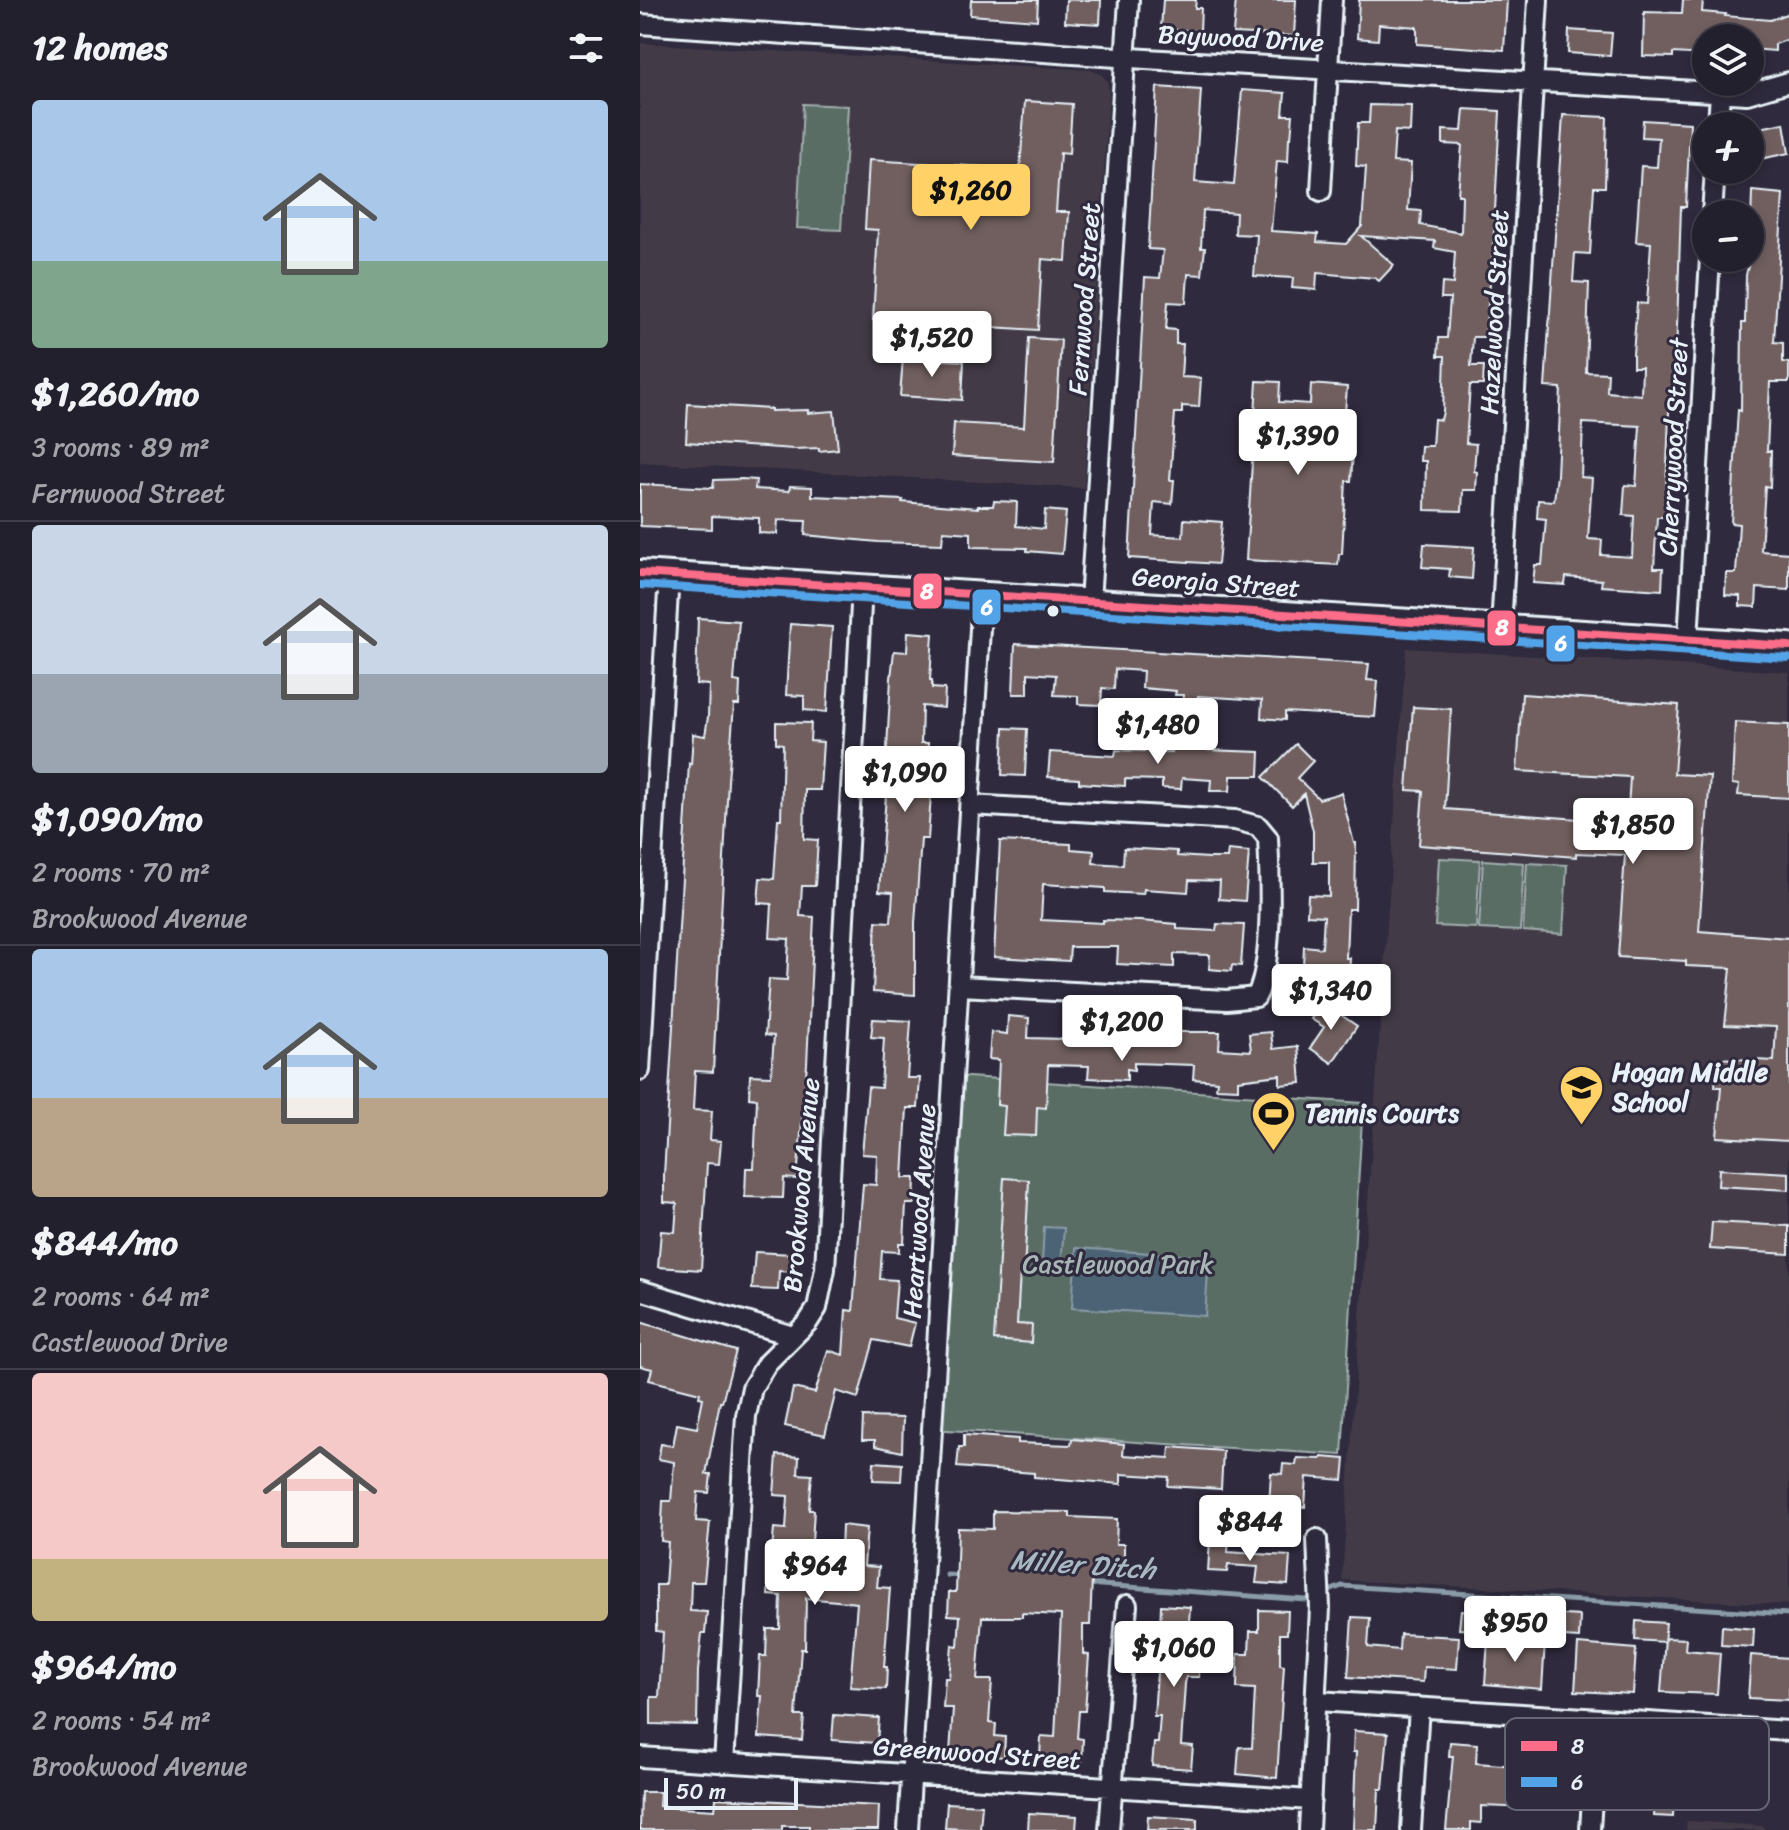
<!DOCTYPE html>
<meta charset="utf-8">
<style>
:root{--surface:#23202e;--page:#2f2d3a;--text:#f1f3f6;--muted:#a3a3aa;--line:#403e4a;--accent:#ffd166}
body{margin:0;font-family:Sriracha,sans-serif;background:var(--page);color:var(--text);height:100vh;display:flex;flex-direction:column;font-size:30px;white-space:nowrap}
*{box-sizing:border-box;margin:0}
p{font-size:26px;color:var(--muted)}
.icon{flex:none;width:44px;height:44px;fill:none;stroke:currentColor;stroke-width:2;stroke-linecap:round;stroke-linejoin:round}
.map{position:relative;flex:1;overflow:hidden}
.side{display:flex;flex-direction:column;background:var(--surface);width:640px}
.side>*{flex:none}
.controls{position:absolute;left:1052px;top:24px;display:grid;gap:16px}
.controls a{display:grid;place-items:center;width:72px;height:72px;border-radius:50%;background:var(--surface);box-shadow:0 4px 12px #0003,0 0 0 2px var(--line);font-size:40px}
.scale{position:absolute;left:24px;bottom:20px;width:134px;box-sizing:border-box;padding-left:8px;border:4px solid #e8f1f8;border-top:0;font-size:22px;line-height:28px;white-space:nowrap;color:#e8f1f8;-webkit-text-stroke:6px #2f2a3d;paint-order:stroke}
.price{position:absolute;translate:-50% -68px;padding:0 18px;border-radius:8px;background:#fff;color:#222;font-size:26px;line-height:52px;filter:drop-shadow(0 2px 4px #0008)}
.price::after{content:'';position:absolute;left:50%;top:48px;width:24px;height:18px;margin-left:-12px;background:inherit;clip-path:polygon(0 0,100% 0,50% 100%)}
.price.current{background:var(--accent);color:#111}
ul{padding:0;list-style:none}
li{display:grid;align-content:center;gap:16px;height:424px;padding:0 32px}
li+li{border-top:2px solid var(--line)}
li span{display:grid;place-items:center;height:248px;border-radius:8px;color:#555}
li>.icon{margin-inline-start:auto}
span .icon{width:144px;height:144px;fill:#fffc;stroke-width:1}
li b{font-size:34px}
h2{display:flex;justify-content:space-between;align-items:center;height:96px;padding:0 32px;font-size:34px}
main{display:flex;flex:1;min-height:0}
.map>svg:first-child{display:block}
</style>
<main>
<section class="side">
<h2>12 homes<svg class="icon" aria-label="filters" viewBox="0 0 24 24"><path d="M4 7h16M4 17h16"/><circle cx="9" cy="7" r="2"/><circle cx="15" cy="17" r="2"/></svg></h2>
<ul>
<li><span style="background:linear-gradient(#a9c7e8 65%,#7fa58c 0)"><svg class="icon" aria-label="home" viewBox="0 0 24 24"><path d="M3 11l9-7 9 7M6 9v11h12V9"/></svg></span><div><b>$1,260/mo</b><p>3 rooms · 89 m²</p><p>Fernwood Street</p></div></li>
<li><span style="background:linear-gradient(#c9d6e8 60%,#9aa5b1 0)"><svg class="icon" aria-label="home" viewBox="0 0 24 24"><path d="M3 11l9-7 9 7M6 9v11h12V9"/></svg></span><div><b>$1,090/mo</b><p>2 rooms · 70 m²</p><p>Brookwood Avenue</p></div></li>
<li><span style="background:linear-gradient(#a9c7e8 60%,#b9a48a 0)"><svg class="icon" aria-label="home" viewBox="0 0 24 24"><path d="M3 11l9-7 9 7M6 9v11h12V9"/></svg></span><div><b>$844/mo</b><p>2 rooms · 64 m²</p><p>Castlewood Drive</p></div></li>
<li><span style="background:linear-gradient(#f6c9c9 75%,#c2b280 0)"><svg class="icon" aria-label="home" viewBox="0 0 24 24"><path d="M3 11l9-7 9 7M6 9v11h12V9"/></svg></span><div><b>$964/mo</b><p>2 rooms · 54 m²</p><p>Brookwood Avenue</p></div></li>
</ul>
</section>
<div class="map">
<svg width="1149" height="1830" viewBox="0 0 1149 1830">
<rect width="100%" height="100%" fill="#2f2a3d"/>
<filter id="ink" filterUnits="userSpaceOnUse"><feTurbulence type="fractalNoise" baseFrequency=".0125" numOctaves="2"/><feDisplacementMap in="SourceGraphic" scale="16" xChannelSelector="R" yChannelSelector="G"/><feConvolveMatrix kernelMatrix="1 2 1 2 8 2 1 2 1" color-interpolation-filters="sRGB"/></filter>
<g filter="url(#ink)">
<path fill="#433a47" d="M0 43 451 70 462 75 467 81 469 92 444 488 0 462Z
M766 648 1149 672V1605L702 1580Z
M1047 1821 1123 1826 1124 1830H1046Z"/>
<path fill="#5a6d65" stroke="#a1afae" stroke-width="2" d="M163 104 208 106 201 230 157 228Z
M799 858 840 860 836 928 795 926Z
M843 860 884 863 880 931 839 929Z
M887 863 927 865 923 934 883 931Z
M313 1076 723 1103 702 1455 291 1429Z"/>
<path fill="#4b6474" stroke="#8a9ca9" stroke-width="2" d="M404 1227 424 1228 421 1264 402 1263Z
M436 1248 569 1257 565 1316 432 1308Z"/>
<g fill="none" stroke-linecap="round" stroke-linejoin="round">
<path stroke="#8a9ca9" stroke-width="5" d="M307 1575 322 1576
M448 1584 666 1600 702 1586 1149 1614"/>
</g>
<path fill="#715e5e" stroke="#e8f1f8" stroke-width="2" fill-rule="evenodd" d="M331 0H398L397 20 330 15Z
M426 0H461L460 24 425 22Z
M523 0H556L555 8H561L560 31 521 29Z
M596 0H656L654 36 593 33Z
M719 0H867L864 50 777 44V27L739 24 738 40 717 38Z
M1043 0H1063L1062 12 1086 14 1085 16 1130 20 1149 13V39L1135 44V51L1110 49V38H1066V55L1033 53V57L1003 56 1004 12 1042 13Z
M929 30 972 33 970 56 928 53Z
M517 87 561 90 555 182 594 185 602 90 645 93 643 115H653L651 138H649L648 162 637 161 631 231 678 234 677 242 706 244 722 226 726 167 716 166 718 123H729L730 105 771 106 770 132 755 131 753 162 771 163 768 210 781 211 780 225 821 233 822 195H818L822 145 803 144V130L822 131 824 109 860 111 853 251 845 337H833L831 366H844L843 385H830L826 443 836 444 834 471 837 472 836 490H823L822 511 785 510 786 461H780L781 446H792L794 419 801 420 803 412 805 356H798L799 338H807L810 298H801L802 283 813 284 815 252 794 248 795 241 721 236 754 265 739 281 735 278 677 273 676 290 652 288 653 278 614 276 617 235 595 234 596 213 563 210 561 248H565L562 275 548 274 546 303 528 302 526 329 536 330V344H543L541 377 561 378 559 407 542 406V413H535L530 480H534L532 504 514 502 512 535 543 537 544 519 582 522 578 564 489 558 505 277 520 278 523 250 508 249Z
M385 101 432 104 429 154 420 153 416 212H429L426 261 402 259 398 330 233 320 238 230 225 229 229 160 380 169Z
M923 115 967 117 965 187H954L950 254 935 253 933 282 949 283 946 372 968 373 967 392 1001 395 1002 367H993V354L997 303 1007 304 1011 243 996 242 998 212 1001 166 1017 167 1019 138 1002 137 1003 120 1050 123 1046 207H1041L1035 388H1030L1025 517H1017L1014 568H1023L1022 590 961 586 962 580 926 577 925 585 893 583 895 565H902L906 519 897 518 898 500 914 501 917 475 921 388 905 387ZM943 423 1000 426 996 486 985 485 983 515 994 516 992 557 961 555 962 540 948 539 952 478 941 477Z
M1144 123 1149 153 1120 159 1115 129Z
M1112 191 1143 194 1134 342 1143 343V362L1149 363V382H1130L1127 451H1131L1130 487 1125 486 1121 551 1149 553V590L1117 588 1116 607 1100 606V596L1085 595 1086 573H1096L1099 524 1091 523 1098 410 1101 411 1102 323H1105L1106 275 1110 258Z
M389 338 421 340 414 462 312 456 314 423 384 427Z
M263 358 324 361 322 400 260 396Z
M617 381 640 382 639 402 670 404 671 384 707 387 702 451 713 452 711 481H706L702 554H699L698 565 606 560Z
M48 404 131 409V411L168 410V413L194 411 198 449 179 451V448L154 449 46 442Z
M102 479 116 480 115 489 149 491 150 486 172 487V496L263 500 262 502 338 508V506H353L354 501 377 502 376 526 404 529 405 510 426 512 422 554 387 551V548L331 547V533L303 531 302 544 238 542 165 535 166 521 138 520 137 534 119 533V518L72 516V529L0 526V484L73 488 74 480Z
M784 544 834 547 832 579 809 577 810 569 782 567Z
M58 618 99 621 94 681 100 682 99 705H94L88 781 73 1072 55 1071 53 1110 72 1111 70 1140 81 1141 79 1164 67 1163 61 1270 18 1267 21 1231 35 1232 37 1203 24 1202V1175L49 763 51 764 53 734 65 736 68 717 69 685 56 684Z
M150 624 192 627 187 712 164 710V696L146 695Z
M268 632 293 634 290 680H292V688L305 689 304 708 282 706 281 743H288L287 778 292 779 288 839H281L275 923V995L233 992 236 921 251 922 253 892 239 891 246 795 259 796 261 765H246L251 678 254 651 267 652Z
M375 644 729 664 727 680 738 681 735 717 645 712V720L621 718 622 700 558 696 557 704 543 703 544 695H535L536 691 502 688 503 671 475 669 474 689 462 688 461 705 438 704V696L414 695 416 675 388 673V694H373Z
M882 694 1039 705 1034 774 1070 776 1059 931 1149 938V1141L1077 1137 1081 1087H1075L1077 1058 1134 1061 1136 1027 1085 1025 1091 968 1046 966V961L978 957 985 855 936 853V857L779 845 783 791 767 790 773 707 811 709 805 809 939 819 938 824 987 826 990 777 877 771Z
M136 722 171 723 170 741 183 742 180 790H165L164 839 178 840 175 886H162L160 916 174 917 167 1064 157 1179 144 1178 143 1198 105 1197 106 1168H114L117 1099 109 1098 110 1075 131 1076 134 1036 125 1035 129 979 147 980 149 939 130 938 132 904 118 903 120 878 134 879 138 819H141L143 744 136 743Z
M1095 722 1149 725V798L1098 795 1099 785 1092 784Z
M364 728 387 729 385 776 362 775Z
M533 741 568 744 567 750 620 752 619 776H591L590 791H570L571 780 542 778 541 789 522 788V780L485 779V786L439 783V779L408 777 410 752 475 756 476 750 532 752Z
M656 744 673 761 657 778 679 799 701 793 714 843H716L715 909H708L706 958H710L708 993 670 991 672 967 663 966 664 946 682 948 684 916 667 915 668 895 689 896V862H673V831L664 794 652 806 623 777Z
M360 841 431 844V849L454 851 453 863 483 865 484 848 537 851V856L569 858H587L588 850 609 852 605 901 579 899 580 881 549 880 548 892 504 889 503 894 465 892V888L403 884 401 920 463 923V920L500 921 537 924V929L576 931 577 924 604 925 601 966 592 965 591 971 569 969 570 955 534 954V967L477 964 478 947H430L429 961 354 957Z
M682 1002 717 1026 692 1063 670 1048 684 1027 671 1019Z
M368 1016 389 1018 388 1038 425 1039 426 1024 446 1025 445 1041 478 1043 479 1028 496 1029V1032H580L579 1049 611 1051 609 1034 631 1032 633 1049 658 1046 661 1083 640 1085V1075L598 1080V1089L576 1088 577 1081 553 1079 554 1065 494 1063V1070L487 1069V1080L448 1078 449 1066 408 1065 406 1108 397 1107 396 1136 363 1135 365 1106 357 1105 359 1060 349 1059 351 1032 367 1034Z
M233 1019 271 1021 267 1078H280L278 1108H267L263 1178H275L274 1204H266L264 1243H259V1252L242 1251 240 1279 257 1280 254 1318 275 1323 269 1347 234 1340 218 1398 196 1391 185 1435 145 1426 153 1388 175 1393 188 1350 203 1355 206 1310 213 1311 223 1184 236 1185 237 1155 222 1154 228 1087 241 1088 244 1038 231 1037Z
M1079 1169 1149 1173V1190L1078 1186Z
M364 1178 389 1180 384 1272H380L377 1324 392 1325 391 1343 354 1340Z
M1072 1222 1149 1226V1254L1070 1249Z
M115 1252 153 1254 152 1272 139 1271 138 1290 112 1289Z
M0 1322 96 1351 82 1402H80L66 1474H71L69 1493 58 1492 56 1521 70 1522 64 1582H51L50 1611 67 1612 65 1633H62L58 1671 57 1725 11 1724V1697H19L23 1632 16 1631V1585H25L28 1542 21 1541 23 1501H31L34 1462 18 1459 21 1444 33 1446 37 1424 57 1428 63 1398 59 1397 60 1393 9 1380 12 1369 0 1366Z
M223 1417 263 1418 262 1452 235 1446V1440H222Z
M324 1435 378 1439V1443L431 1445 432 1439 484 1444 483 1455 529 1458 530 1447 583 1451 581 1489 528 1486 529 1477 481 1474V1484L394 1477V1473L317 1467 319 1447H324Z
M137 1455 159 1457 158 1474 172 1475 169 1510H174L170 1575 200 1578 202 1525 227 1528 224 1566 239 1567 237 1587 250 1588 244 1667H247L246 1689 210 1687 217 1603 166 1598 165 1649H161L156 1716H164L162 1740 119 1737 122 1696H118L120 1656H126L127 1629H140L141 1596 128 1595 134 1528 146 1529 148 1496 134 1495Z
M682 1457 705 1459 703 1480 667 1477 665 1507 629 1505 631 1473 642 1474 643 1464 656 1465 657 1458 681 1459Z
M234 1462 262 1464 261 1481 233 1480Z
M353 1511 430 1512V1517L477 1519 476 1544H484V1568H473V1579L452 1578 450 1625H443V1654L449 1655 445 1711H439L437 1738 443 1739 442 1762 400 1759 401 1736 415 1737 421 1615 382 1613V1617H342L337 1680H352L349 1723 356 1724 355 1736 365 1737 364 1757 310 1753 313 1708H303L305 1678H309L312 1645 318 1646 320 1616 308 1615 309 1592H316L318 1528 353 1529Z
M570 1539 589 1540 588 1552 650 1556 648 1585 616 1583 618 1567 588 1565 587 1572 568 1571Z
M521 1605 550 1607 547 1650H560L559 1677H546L545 1684 541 1745 553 1746 551 1769 512 1766 514 1743H518L520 1716H514L518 1658H525L526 1630 520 1629Z
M619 1610 648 1611 647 1634H640V1665L644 1666 637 1778 597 1774 599 1747 612 1748 615 1689 597 1688 598 1654H609L610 1631H619Z
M821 1610 851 1612 849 1631 819 1629Z
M908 1614 940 1616 939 1638 906 1636Z
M712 1617 730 1618 728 1647 759 1650 760 1634 819 1637 817 1669 784 1667 783 1682 708 1677Z
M996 1621 1026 1623 1024 1642 995 1640Z
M1082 1626 1114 1629 1113 1647 1081 1645Z
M1025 1638 1046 1639 1045 1650 1080 1653 1077 1694 1021 1692Z
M848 1639 905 1642 902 1689 845 1684Z
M938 1644 996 1649 993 1694 935 1691Z
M1111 1655 1149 1658V1700L1108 1698Z
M194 1715 239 1718 237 1743 192 1740Z
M714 1731 748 1733 743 1789H739L737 1830H713L716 1752H713Z
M810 1742 837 1744 836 1763 876 1766 877 1744 924 1748 922 1772 893 1770 892 1808 841 1806V1823L831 1822V1830H806L813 1756H809Z
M989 1752 1035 1753 1033 1817 1014 1816 1016 1777 988 1776Z
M1 1792H20L19 1806 39 1808 75 1810 76 1798 239 1806 238 1830H169V1826H142V1830H0Z
M307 1803 342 1805 340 1830 305 1828Z
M389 1813 437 1816 436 1830H388Z
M508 1816 557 1819V1830H507Z"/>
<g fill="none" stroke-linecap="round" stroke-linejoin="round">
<defs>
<path id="minor" d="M0 24 506 59 1107 94 1149 82
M1078 126 1080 92
M681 191 692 0
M1072 214 1075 170
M450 602 489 0
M861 628 898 0
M1048 640 1070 258
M320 986 587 1000 616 997C634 964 630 877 628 838L618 826 595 820 330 805
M0 1070 29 575
M0 1290 153 1336
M677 1701 1149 1731
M0 1757 671 1800
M84 1763 106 1416 112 1388 127 1363 168 1322 177 1308 185 1269 222 587
M268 1830 342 595
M469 1830 487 1605
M669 1830 680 1608 677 1539
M771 1830 779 1707
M950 1830 957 1719"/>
<path id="secondary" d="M0 573 1149 646"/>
</defs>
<use href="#minor" stroke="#e8f1f8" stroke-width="24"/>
<use href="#secondary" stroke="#e8f1f8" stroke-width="30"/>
<use href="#minor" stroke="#2f2a3d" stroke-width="18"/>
<use href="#secondary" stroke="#2f2a3d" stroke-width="24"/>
<defs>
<path id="bus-1" d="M0 573 1149 646"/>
<path id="bus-2" d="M0 585 1148 658"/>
</defs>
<use href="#bus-1" stroke="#2f2a3d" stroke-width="14"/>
<use href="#bus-2" stroke="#2f2a3d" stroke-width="14"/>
<use href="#bus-1" stroke="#fb6d88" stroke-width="8"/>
<use href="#bus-2" stroke="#53a3e8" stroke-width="8"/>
</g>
</g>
<defs>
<symbol id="school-pin" viewBox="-11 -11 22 30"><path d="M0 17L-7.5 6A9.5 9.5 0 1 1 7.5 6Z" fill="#ffd166" stroke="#2f2a3d"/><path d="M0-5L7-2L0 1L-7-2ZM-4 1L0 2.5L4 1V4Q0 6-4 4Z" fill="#111"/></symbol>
<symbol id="stadium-pin" viewBox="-11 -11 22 30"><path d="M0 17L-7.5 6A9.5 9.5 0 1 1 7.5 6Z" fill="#ffd166" stroke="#2f2a3d"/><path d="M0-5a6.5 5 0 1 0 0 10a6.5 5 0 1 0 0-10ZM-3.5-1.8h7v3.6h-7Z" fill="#111"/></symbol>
</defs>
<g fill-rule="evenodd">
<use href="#school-pin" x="916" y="1062" width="51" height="69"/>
<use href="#stadium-pin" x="608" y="1088" width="51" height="69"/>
</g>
<circle fill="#e8f1f8" stroke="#2f2a3d" stroke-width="3" cx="413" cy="611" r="7"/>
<g text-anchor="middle" stroke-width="6" stroke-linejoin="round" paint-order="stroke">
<g font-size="26" fill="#e8f1f8" stroke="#2f2a3d">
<text transform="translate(601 38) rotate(3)" y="9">Baywood Drive</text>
<text transform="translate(444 299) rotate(-86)" y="9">Fernwood Street</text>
<text transform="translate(854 312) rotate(-87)" y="9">Hazelwood Street</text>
<text transform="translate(1033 447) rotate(-87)" y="9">Cherrywood Street</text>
<text transform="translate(576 582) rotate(4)" y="9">Georgia Street</text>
<text transform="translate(161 1185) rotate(-85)" y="9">Brookwood Avenue</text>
<text transform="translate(279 1211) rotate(-86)" y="9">Heartwood Avenue</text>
<text transform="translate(337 1753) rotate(4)" y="9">Greenwood Street</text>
</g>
<g font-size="26" font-weight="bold" fill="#e8f1f8" stroke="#2f2a3d" text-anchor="start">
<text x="972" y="1081">Hogan Middle<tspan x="972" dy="30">School</tspan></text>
<text x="665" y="1122">Tennis Courts</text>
</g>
<g font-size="26" fill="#a8b6b6" stroke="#2f2a3d">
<text x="478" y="1273">Castlewood Park</text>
</g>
<g font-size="28" font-style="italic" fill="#a9b9c3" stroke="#2f2a3d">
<text transform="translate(443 1564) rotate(4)" y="10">Miller Ditch</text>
</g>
</g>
<rect x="865" y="1718" width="264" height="92" rx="12" fill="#2f2a3d" stroke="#666675" stroke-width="2"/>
<rect x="881" y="1741" width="36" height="10" fill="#fb6d88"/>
<rect x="881" y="1777" width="36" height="10" fill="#53a3e8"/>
<g font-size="22" fill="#e8f1f8">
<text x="931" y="1754">8</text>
<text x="931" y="1790">6</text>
</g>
<g stroke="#2f2a3d" stroke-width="3">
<rect x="272" y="572" width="31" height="38" rx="8" fill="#fb6d88"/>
<rect x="331" y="588" width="31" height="38" rx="8" fill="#53a3e8"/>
<rect x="846" y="609" width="31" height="38" rx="8" fill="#fb6d88"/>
<rect x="905" y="624" width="31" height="39" rx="8" fill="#53a3e8"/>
</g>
<g font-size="22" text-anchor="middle" font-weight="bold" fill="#fff">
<text x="287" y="599">8</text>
<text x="347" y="615">6</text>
<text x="862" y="635">8</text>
<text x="921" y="651">6</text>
</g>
</svg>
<div class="controls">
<a><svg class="icon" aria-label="layers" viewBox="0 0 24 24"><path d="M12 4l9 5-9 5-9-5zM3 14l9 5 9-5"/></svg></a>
<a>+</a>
<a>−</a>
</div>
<div class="scale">50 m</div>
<b class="price current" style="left:331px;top:232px">$1,260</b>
<b class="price" style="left:292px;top:379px">$1,520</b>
<b class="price" style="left:658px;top:477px">$1,390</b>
<b class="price" style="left:518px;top:766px">$1,480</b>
<b class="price" style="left:265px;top:814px">$1,090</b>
<b class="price" style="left:993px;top:866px">$1,850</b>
<b class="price" style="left:691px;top:1032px">$1,340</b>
<b class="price" style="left:482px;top:1063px">$1,200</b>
<b class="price" style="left:610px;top:1563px">$844</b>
<b class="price" style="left:175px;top:1607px">$964</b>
<b class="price" style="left:875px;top:1664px">$950</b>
<b class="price" style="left:534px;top:1689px">$1,060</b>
</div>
</main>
